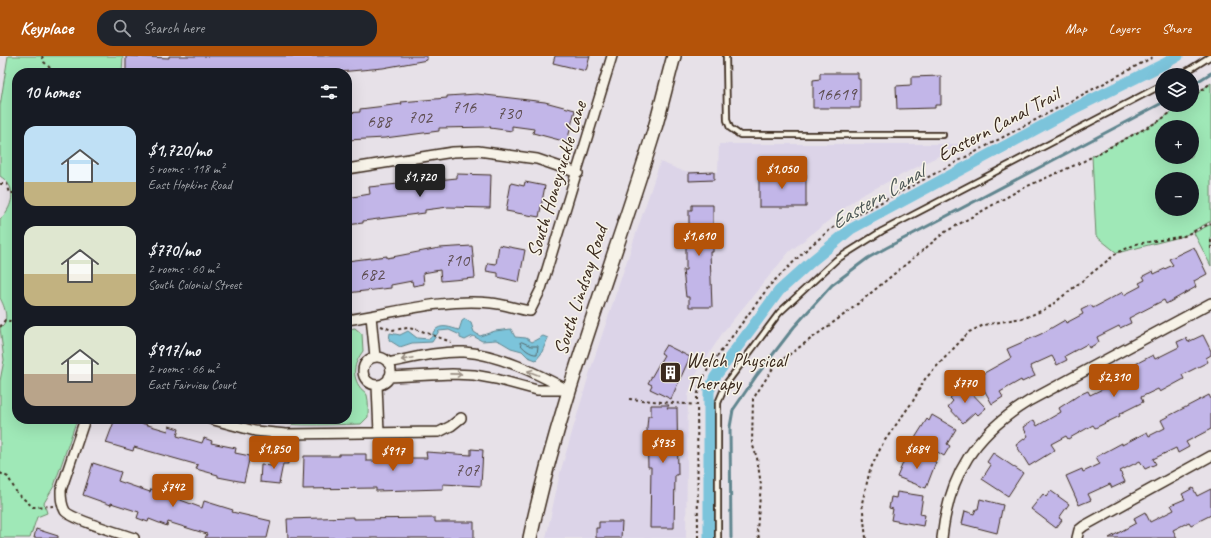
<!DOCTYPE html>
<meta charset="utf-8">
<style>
:root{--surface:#171b24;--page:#20242c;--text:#f1f3f6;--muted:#9ea1a6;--accent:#b45309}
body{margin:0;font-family:Caveat,sans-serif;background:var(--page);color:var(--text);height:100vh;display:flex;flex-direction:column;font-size:15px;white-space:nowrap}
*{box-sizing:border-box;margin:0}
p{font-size:13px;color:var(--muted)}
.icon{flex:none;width:22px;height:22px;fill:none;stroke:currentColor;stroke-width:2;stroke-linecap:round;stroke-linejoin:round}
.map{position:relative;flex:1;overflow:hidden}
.panel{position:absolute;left:12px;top:12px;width:340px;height:356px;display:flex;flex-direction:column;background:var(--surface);border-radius:16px;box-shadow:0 4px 16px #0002}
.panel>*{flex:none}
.buttons{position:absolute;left:1155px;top:12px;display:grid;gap:8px}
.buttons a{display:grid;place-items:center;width:44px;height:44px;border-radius:50%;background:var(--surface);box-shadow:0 4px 16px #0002;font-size:20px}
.price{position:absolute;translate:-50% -34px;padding:0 9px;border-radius:4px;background:var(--accent);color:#fff;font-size:13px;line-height:26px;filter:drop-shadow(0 1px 2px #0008)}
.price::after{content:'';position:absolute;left:50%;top:24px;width:12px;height:9px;margin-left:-6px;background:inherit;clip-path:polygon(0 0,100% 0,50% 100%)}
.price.on{background:#222;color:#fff}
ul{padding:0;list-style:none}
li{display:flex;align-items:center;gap:12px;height:100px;padding:0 12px}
li span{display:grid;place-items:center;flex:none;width:112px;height:80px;border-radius:12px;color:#555}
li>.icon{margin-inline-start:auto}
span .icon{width:48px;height:48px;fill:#fffc;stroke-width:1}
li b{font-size:17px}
h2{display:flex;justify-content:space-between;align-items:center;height:48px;padding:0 12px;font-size:17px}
header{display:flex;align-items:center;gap:24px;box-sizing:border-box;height:56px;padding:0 20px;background:var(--accent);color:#fff}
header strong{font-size:19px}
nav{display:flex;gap:22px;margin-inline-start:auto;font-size:14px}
.search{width:280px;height:36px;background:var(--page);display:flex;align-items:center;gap:10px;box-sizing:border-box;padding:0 14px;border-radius:16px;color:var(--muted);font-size:15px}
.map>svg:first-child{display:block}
</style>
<header>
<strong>Keyplace</strong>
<div class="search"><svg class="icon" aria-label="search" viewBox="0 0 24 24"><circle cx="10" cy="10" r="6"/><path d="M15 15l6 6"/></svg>Search here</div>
<nav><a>Map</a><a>Layers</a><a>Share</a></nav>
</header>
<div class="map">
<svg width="1211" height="482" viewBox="0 0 1211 482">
<rect width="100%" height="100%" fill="#e7e1e8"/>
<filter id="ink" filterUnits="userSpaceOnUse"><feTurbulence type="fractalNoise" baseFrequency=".025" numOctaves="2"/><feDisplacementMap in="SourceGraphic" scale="8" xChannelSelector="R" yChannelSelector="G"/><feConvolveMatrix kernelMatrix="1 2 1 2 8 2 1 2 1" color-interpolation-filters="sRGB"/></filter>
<g filter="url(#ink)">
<path fill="#dcd4e8" d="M719 88H962L860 140 789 196 723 276 693 323 688 340 686 482H546L560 417 591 312 660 106 683 115 718 116Z"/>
<path fill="#9fe8b7" stroke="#6d896a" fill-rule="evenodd" d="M8 0H123L122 17H17V363H77L54 430 44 447 47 457 37 461 30 482H0V325L4 304 0 272C10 265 5 251 0 242V163C9 156 16 139 9 129 7 125 3 122 0 120V50Z
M1211 27V165L1184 180 1117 197 1096 180 1092 100 1159 65 1181 49H1192V41ZM1162 71H1192V101H1162ZM1162 123H1192V153H1162Z
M1211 168V210L1194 177Z
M355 272 362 278 363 295C355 306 351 317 359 330 361 334 365 335 367 339 369 346 368 354 368 361L361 368C322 369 284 371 246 363H347V273Z"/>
<path fill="#7bc4db" stroke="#61868f" d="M465 263 471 267 474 276 480 280 495 275 511 273 515 281 526 282 532 286 543 280 548 282 541 298 536 304 528 301 522 295 511 292 501 286 496 284 482 285 473 280 465 284 460 282V279L449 274 439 275 432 286 412 287 400 291 389 284 390 277 400 279 408 275 417 282 429 283C433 281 432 278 434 275 441 267 451 272 459 274L462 265Z"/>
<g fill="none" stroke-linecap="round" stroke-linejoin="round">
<path stroke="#55686a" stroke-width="1" d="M522 286 531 290H538L537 298C531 299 522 292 520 287Z"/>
<path stroke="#61868f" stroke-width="3" d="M1192 29 1211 17
M731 482 730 371 733 354 757 319 794 271 832 229 868 202 886 192 1162 47"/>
<path stroke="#7bc4db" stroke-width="11" d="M709 482V335L715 321 779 235 812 205 851 173 1077 51 1164 8 1178 0"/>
</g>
<path fill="#c2b6e8" stroke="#3b2a1e" d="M126 0 169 2V0H427V4L383 12 328 17H126Z
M555 0H590L586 15 553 7Z
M820 17H858V23H860V52H813V24L820 23Z
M941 20V49H935V52L897 53 896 30 911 29V21Z
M477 38 545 46 575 54 567 86 533 77 534 73 512 70V75L490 72 491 71 439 72V75L385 82 347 84V57L360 56V53L402 48 401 46 447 42V40Z
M714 116V124L689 125V117Z
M457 118 491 119 490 152 448 151 425 154V157L363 165V167L347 169V142L370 138 369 131 457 122Z
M759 118H806V151H759Z
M525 126 545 130 539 161 506 155 511 127 524 130Z
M692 149H713V196H710L712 251H689V241H686L683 214H686V178H689V154H692Z
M499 189 525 194 519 226 498 221V217L486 215 488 207 496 208Z
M472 190 475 222 441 225 440 214 423 217 424 228 413 230 412 225 391 229V232L347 237V205L387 200V202L439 192Z
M1194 191 1207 218 1194 225 1196 231 1166 248 1164 244 1129 262 1131 267 1120 272 1119 270 1097 281 1099 286 1089 292 1087 288 1065 300 1067 304 1057 309 1052 300 1030 310 1035 320 1022 326 1021 324 1000 336 1003 341 992 348 977 321 1011 302 1007 293 1041 278 1065 264 1066 267 1083 258 1081 254 1091 249 1093 252 1123 236 1124 239 1141 230 1139 227 1145 224 1143 220 1153 215 1154 218 1173 209 1169 203Z
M1203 279 1211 295V299L1206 302 1208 306 1182 319 1184 323 1160 336 1158 333 1141 341 1143 346 1119 358 1120 360 1095 372 1093 369 1068 383 1066 380 1051 388 1055 394 1029 410 1016 389 1028 380 1023 371 1034 364 1037 370 1061 356 1059 352 1079 339 1088 335 1090 339 1113 328V326L1125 320 1122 315 1153 299 1155 303 1179 291 1177 286 1186 282 1188 286Z
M666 289 690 301 671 343 650 333 652 329 648 327 664 299 661 297Z
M964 329 986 352 978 359 975 356 963 367 948 351 953 345 950 342Z
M1209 339 1211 343V373L1186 386 1189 391 1178 397 1176 392 1153 403 1156 408 1145 413 1140 405 1120 415 1125 426 1112 432 1110 428 1088 438 1091 444 1079 449 1066 420 1082 413 1083 416 1100 408 1096 401 1122 387V389L1147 376 1149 380 1165 372 1161 364Z
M651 349H669L667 352H677L678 419H675L674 472H650L651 411H648L647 371 648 360H651Z
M932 359 956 373 947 388 950 390 944 400 915 382 927 363 929 365Z
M115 363H142L141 367 168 375 169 370 179 373 177 380 202 387 204 382 212 385 211 387 236 392 235 397 250 400 244 426 218 421V419L196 413 198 409 134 391 133 395 106 387Z
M471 393 483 394 481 430 443 428V433L376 435V432L303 433 304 400H339V398H366V405H389V399H405V402H427L426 396 471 399Z
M908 395 936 406 926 432 897 421Z
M993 397 1023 417 1008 440 982 423 991 409 987 406Z
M273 398 288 399V408H283L279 428 260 426 261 409 272 410Z
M93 407 121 416 118 425 150 436 151 433 202 452 204 445 233 454 232 456 271 465 267 482H205L207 478 168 466 167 470 149 463 148 466 137 462 139 456 111 447V449L83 439Z
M1193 432 1197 440 1211 433V459L1191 469 1189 466 1173 474 1177 482H1109L1136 467 1134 462 1145 456 1150 466 1174 454 1171 449 1185 443 1182 438Z
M1051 435 1069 448 1059 462 1062 464 1056 472 1031 453 1043 438 1046 441Z
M897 436 923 440 920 458 925 459 923 470 891 464 893 453 889 452 891 441 896 442Z
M980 443 1003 449 997 477 962 468 965 455 974 458 976 453H978Z
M354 461V463L435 462V466H474V482H288L287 463Z
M599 466H622L621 482H596V472H599Z
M36 473 58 480V482H34Z"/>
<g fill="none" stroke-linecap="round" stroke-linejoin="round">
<defs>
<path id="service" d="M726 0 727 64 730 72 740 79H943
M1181 19 1211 0
M718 482V347L726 328 779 257 836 204 882 175 1162 29"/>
<path id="minor" d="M347 113 453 96 478 95 537 103 578 117
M371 260 375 301
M347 264C394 257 443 242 491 247 504 248 517 253 530 255L541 233 612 0
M363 315a14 14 0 1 1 28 0a14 14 0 1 1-28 0Z
M388 307C413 302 438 295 464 296 498 298 538 318 568 334
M389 321 452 318 474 319 496 323 537 334H566
M377 329 379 377
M85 363 61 434C61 441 61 448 65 455 71 463 122 478 134 482
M210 363 255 375 286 378 439 376 451 370 461 362
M942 482C949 418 975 378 1029 345L1211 247
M1077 482 1079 474 1084 470 1211 400"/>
<path id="secondary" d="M530 482C559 346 610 217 651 85 660 57 666 28 674 0"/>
</defs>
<use href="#service" stroke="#3b2a1e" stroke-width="8"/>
<use href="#minor" stroke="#3b2a1e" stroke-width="12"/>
<use href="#secondary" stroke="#3b2a1e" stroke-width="16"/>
<path stroke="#3b2a1e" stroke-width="2" stroke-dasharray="3 3" stroke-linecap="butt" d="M42 0 44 6 55 17
M1192 41 1211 27
M17 88V107
M0 128H7L10 137H17
M1211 184V194
M381 270 392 274 408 272 419 274 451 286
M0 271 5 264 13 266 17 270
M629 343 697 349
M291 363 292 369
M0 417 8 421 17 437 33 451 53 450
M698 482 697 341 700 329 708 313 770 229 809 191 831 173 1155 0
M759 482 757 474 761 429 757 402 752 387 753 343 775 309 849 255 945 176 1021 133 1082 106 1159 65 1181 49
M866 482 862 447 870 414 883 387 913 345 925 323 969 276 984 269 1027 261 1048 252 1117 197 1136 188 1184 180 1211 167"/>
<use href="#service" stroke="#f7f3e8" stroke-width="4.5"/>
<use href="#minor" stroke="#f7f3e8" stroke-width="9"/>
<use href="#secondary" stroke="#f7f3e8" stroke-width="13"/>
</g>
<defs><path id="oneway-shaft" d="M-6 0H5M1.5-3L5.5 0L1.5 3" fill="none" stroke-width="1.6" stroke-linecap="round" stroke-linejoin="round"/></defs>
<g stroke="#998e83">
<use href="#oneway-shaft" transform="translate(407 303) rotate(168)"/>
<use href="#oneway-shaft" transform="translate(533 317) rotate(-159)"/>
<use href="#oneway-shaft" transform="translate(456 318) rotate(1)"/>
</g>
</g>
<defs>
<symbol id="building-square" viewBox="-11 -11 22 22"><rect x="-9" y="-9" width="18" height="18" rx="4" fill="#3b2a1e" stroke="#f7f3e8"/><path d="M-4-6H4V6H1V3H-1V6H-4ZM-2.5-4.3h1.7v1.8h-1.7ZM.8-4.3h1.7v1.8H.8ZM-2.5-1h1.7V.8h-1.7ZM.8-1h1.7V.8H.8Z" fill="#fff"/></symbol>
</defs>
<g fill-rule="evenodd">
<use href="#building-square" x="658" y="304" width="25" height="25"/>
</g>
<g text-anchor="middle" stroke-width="3" stroke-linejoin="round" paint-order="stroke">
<g font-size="18" fill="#5d4d50">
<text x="836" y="44">16619</text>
<text x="464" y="57">716</text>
<text x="509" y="63">730</text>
<text x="420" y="67">702</text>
<text x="379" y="71">688</text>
<text x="457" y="210">710</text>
<text x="372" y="224">682</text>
<text x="467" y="420">707</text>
</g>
<g font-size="20" fill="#3b2a1e" stroke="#f7f3e8">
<text transform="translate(998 68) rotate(-28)" y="7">Eastern Canal Trail</text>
<text transform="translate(556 123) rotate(-73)" y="7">South Honeysuckle Lane</text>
<text transform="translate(580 234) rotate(-72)" y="7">South Lindsay Road</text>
</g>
<g font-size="20" fill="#3b2a1e" stroke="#f7f3e8" text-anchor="start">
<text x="686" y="311">Welch Physical<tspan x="686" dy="23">Therapy</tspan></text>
</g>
<g font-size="21" font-style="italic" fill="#4e5857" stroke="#f7f3e8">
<text transform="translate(877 141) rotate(-31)" y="7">Eastern Canal</text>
</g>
</g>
</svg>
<div class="buttons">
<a><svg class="icon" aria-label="layers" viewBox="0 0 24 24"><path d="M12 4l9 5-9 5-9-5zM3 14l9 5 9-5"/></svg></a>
<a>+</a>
<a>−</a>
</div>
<b class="price" style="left:782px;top:134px">$1,050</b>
<b class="price on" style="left:420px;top:142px">$1,720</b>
<b class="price" style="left:699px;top:201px">$1,610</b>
<b class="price" style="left:1114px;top:342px">$2,310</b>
<b class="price" style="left:965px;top:348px">$770</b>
<b class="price" style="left:663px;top:408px">$935</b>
<b class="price" style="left:274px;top:414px">$1,850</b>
<b class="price" style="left:917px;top:414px">$684</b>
<b class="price" style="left:393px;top:416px">$917</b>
<b class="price" style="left:173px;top:452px">$742</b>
<section class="panel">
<h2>10 homes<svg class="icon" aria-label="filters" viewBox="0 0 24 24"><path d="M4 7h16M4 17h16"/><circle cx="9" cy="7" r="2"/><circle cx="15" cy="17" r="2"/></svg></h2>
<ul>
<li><span style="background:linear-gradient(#bfe0f5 70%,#c2b280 0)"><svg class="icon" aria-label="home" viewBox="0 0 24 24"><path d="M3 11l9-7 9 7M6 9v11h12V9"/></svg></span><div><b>$1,720/mo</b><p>5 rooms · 118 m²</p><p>East Hopkins Road</p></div></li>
<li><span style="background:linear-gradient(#dfe7d0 60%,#c2b280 0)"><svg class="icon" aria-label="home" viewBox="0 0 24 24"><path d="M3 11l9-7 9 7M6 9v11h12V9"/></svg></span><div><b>$770/mo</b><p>2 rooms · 60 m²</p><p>South Colonial Street</p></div></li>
<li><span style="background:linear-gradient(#dfe7d0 60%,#b9a48a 0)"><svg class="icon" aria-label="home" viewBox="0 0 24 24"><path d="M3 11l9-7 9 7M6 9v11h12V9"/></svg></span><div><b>$917/mo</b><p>2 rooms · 66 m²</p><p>East Fairview Court</p></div></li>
</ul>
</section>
</div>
